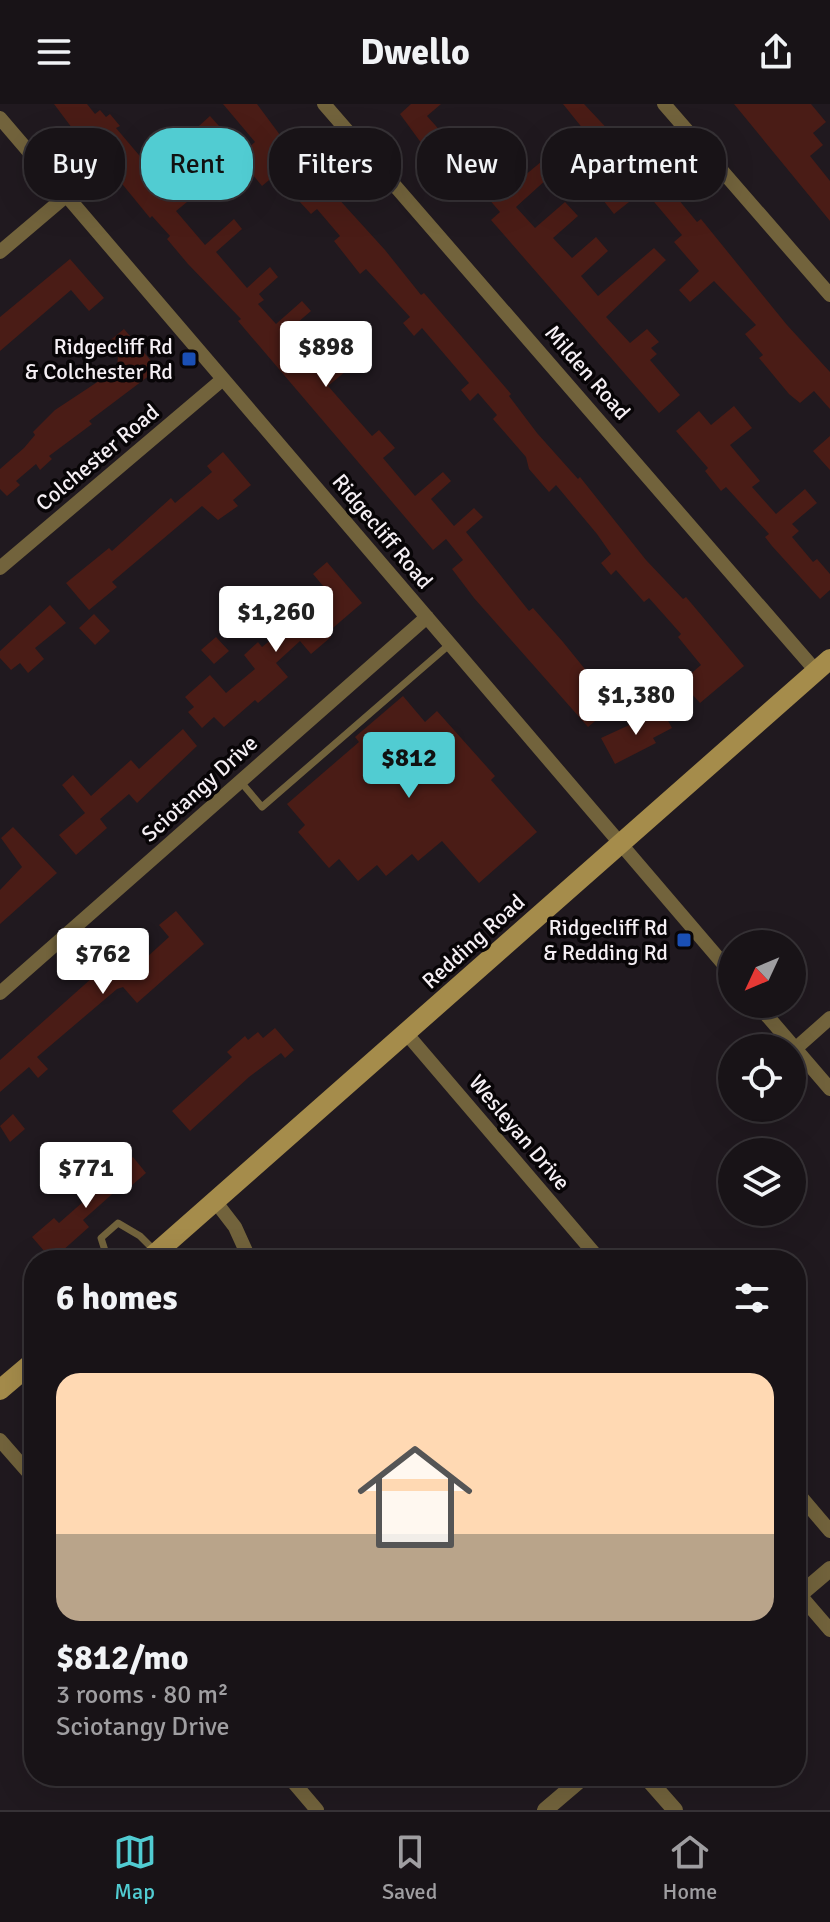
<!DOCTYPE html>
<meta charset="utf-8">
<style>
:root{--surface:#181317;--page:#252024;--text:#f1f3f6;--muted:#9f9ea1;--line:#363236;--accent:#51ccd2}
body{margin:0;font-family:Signika,sans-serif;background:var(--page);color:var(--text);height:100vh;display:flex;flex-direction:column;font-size:30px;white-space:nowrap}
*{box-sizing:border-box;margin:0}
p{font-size:26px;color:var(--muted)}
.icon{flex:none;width:44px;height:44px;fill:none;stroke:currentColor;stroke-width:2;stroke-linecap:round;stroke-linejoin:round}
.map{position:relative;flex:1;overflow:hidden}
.details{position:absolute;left:24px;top:1146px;width:782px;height:536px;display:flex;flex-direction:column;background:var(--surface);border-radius:32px;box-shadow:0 8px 32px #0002,0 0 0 2px var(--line)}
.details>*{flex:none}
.top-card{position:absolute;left:24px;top:24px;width:782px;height:72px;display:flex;gap:16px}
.needle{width:52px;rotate:226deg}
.controls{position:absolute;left:718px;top:826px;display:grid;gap:16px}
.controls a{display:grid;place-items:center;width:88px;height:88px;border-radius:50%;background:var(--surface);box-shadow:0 8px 32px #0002,0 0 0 2px var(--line);font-size:40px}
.price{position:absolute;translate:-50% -68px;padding:0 18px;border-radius:8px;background:#fff;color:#222;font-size:26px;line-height:52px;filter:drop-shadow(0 2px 4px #0008)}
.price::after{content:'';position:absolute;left:50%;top:48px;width:24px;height:18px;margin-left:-12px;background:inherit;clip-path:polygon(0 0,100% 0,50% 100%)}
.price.active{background:var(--accent);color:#111}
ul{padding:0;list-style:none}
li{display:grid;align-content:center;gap:16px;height:424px;padding:0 32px}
li span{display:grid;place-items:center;height:248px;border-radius:24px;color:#555}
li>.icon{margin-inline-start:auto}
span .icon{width:144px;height:144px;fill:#fffc;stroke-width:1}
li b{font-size:34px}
h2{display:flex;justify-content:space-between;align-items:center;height:96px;padding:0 32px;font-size:34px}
.pill{padding:0 28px;border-radius:32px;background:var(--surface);box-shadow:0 8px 32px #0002,0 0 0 2px var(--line);font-size:28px;line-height:72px}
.pill.active{background:var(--accent);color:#111}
header{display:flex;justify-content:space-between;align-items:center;height:104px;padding:0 32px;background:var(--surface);font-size:36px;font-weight:700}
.menu{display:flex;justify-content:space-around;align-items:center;height:112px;border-top:2px solid var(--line);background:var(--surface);font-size:22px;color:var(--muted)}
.menu a{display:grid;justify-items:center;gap:4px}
.menu .active{color:var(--accent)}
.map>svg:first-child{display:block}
</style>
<header><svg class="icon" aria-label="menu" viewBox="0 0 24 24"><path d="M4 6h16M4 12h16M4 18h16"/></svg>Dwello<svg class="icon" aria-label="share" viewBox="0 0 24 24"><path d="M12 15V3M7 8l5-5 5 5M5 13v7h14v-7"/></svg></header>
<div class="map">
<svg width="830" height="1706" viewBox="0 0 830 1706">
<rect width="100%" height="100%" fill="#20191f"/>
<path fill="#4a1c16" d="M54 0H87L95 10 100 6 106 13 110 10 120 22 116 24 144 57 172 32 179 40 210 12 219 22 188 48 219 83 204 96 198 89 176 107 205 141 234 115 242 125 216 148 247 184 270 163 278 173 259 190 264 196 258 200 276 220 302 197 311 207 290 225 322 263 334 253 346 267 328 282 372 332 379 326 395 344 383 354 415 392 443 368 451 377 431 395 454 422 474 404 483 413 466 428 529 507 533 504 563 538 614 601 588 623 474 494 452 465 463 456 446 435 433 446 238 217 241 215 188 160 167 135 170 132 152 112 150 114 87 37 84 40Z
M223 0H257L303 62 306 59 385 146 421 191 424 189 511 290 509 292 537 329 578 375 580 373 646 456 683 495 686 493 744 562 700 599 681 578 701 561 678 533 681 530 649 494 644 498 616 466 611 471 601 459 611 450 597 430 556 381 549 388 529 365 526 353 493 315 497 311 478 289 470 297 461 286 469 279 422 224 414 232 403 219 410 213 366 165 360 170 334 137 340 132 317 105 311 110 299 97 304 93 281 66 262 82 238 53 255 38Z
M411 0H441L427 12 468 58 476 51 507 86 559 43 569 55 516 103 535 124 565 98 578 112 553 134 572 154 596 133 608 147 581 172 598 192 654 144 666 156 606 213 630 239 647 225 659 238 651 244 657 250 650 256 680 291 659 309 491 116 500 108 481 86 478 89 473 84 467 89 419 36 400 10Z
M563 0H584L630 49 636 44 697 118 701 115 787 221 830 268V305L814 287 800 299 789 290 759 254 763 251 745 230 756 221 714 177 690 198 679 186 699 167 674 138 682 131 644 86 614 110 603 96 623 80 618 75 621 72Z
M734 0H811L826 18 813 29 823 41 810 52 830 77V117Z
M70 155 104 194 89 207 71 186 0 247V213Z
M124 225 158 265 89 317 92 320 49 352 52 355 40 366 36 360 16 377 20 381 7 392 0 385V365L24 344 35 331 33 328 55 306 117 265 118 252 107 239Z
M734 302 752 324 730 341 760 377 752 383 776 410 805 385 817 399 792 420 799 427 792 433 813 458 817 455 830 470V486L820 495 772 442 765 433 769 430 726 383 721 387 705 367 708 364 676 327 699 307 711 321Z
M830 332V366L813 347Z
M223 348 251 381 233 396 238 402 218 416 202 402 112 478 117 483 89 506 66 479 109 444 112 447 171 394 175 399 212 368 207 362Z
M327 458 362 499 327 529 331 533 311 550 300 537 276 559 288 573 258 599 255 596 224 623 214 613 202 624 188 608 194 603 185 593 210 571 226 589 255 565 244 551 258 538 262 543 329 489 313 470Z
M260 482 272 495 253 513 241 499Z
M50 501 66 519 35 544 44 555 28 569 20 559 11 566 0 554V547Z
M94 510 110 527 95 541 79 524Z
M216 533 229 547 214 560 201 546Z
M403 592 425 618 437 607 495 672 491 676 537 728 479 779 442 737 418 757 412 750 386 772 377 761 358 777 339 755 329 764 298 728 305 721 287 700 359 638 355 633Z
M662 606 672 624 653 634 656 639 615 660 601 634Z
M183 625 197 642 137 699 129 690 100 715 107 724 76 751 59 731 85 709 62 681 73 671 91 692 131 656 139 665Z
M13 723 57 769 0 820V786L22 763 1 734Z
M176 807 204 840 137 899 123 883 117 885 37 953 48 965 38 974 29 963 0 988V956L120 849 134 865 169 833 159 821Z
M275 924 294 946 285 954 281 949 249 973 190 1027 172 1007 232 953 227 948 245 932 248 936 258 928 263 934Z
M13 1010 25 1025 10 1038 0 1022Z
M133 1053 146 1069 123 1089 119 1084 83 1116 89 1123 52 1156 32 1133 54 1114 59 1119 92 1090 89 1086Z"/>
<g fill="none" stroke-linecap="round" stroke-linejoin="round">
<path stroke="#72633c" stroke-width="7" d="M240 677 262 703 450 540
M108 1156 101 1134 118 1119 140 1132 155 1147"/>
<path stroke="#72633c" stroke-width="14" d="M324 0 816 567
M664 0 830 191
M0 14 732 870
M0 148 66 92
M0 464 223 275
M0 889 427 513
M757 900 830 985
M406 929 600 1156
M795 945 830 914
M215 1097 235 1123 250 1156
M0 1336 34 1375
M796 1387 830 1427
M800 1491 830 1526
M288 1672 317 1706"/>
<path stroke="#72633c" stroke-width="16" d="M796 1494 830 1465
M645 1672 675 1706
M545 1706 585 1672"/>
<path stroke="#a58c4b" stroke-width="20" d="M148 1156 830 555
M0 1286 34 1257"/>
</g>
<g fill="#1a4fb4" stroke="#080507" stroke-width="3">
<rect x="181" y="247" width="16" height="16" rx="4"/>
<rect x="676" y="828" width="16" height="16" rx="4"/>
</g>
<g text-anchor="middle" stroke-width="7" stroke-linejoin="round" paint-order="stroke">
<g font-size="22" fill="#f5eff4" stroke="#080507" text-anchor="end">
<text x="173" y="250">Ridgecliff Rd<tspan x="173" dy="25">&amp; Colchester Rd</tspan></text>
<text x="668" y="831">Ridgecliff Rd<tspan x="668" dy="25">&amp; Redding Rd</tspan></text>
</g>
<g font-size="22" fill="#f5eff4" stroke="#080507">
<text transform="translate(588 268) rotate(49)" y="8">Milden Road</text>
<text transform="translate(97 353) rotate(-40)" y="8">Colchester Road</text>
<text transform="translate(383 427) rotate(50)" y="8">Ridgecliff Road</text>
<text transform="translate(199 684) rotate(-42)" y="8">Sciotangy Drive</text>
<text transform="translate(473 837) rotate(-42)" y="8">Redding Road</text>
<text transform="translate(520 1028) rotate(50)" y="8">Wesleyan Drive</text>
</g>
</g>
</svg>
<div class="controls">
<a><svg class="needle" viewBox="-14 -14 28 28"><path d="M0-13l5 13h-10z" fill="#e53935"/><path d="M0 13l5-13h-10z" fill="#9f9ea1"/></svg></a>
<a><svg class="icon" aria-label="locate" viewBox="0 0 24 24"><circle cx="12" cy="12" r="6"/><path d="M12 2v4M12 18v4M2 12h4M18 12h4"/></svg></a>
<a><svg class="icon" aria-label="layers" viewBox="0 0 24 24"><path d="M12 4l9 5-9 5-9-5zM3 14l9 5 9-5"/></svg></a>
</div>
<b class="price" style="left:326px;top:285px">$898</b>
<b class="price" style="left:276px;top:550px">$1,260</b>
<b class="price" style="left:636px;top:633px">$1,380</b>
<b class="price active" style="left:409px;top:696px">$812</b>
<b class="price" style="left:103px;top:892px">$762</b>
<b class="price" style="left:86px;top:1106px">$771</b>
<div class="top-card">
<a class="pill">Buy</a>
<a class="pill active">Rent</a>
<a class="pill">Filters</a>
<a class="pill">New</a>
<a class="pill">Apartment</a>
</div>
<section class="details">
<h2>6 homes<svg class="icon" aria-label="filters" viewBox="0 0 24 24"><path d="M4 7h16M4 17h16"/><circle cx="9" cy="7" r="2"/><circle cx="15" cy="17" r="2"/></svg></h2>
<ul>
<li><span style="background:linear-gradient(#ffd9b3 65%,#b9a48a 0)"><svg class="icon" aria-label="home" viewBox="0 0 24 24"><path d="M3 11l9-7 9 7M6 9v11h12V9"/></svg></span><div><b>$812/mo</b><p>3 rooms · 80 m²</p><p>Sciotangy Drive</p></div></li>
</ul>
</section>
</div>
<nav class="menu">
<a class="active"><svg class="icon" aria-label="map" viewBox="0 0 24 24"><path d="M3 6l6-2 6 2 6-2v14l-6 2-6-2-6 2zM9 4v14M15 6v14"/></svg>Map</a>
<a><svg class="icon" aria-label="saved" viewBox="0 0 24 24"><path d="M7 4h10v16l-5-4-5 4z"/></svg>Saved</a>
<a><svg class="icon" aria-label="home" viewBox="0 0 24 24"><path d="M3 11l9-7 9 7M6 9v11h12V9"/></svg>Home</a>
</nav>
